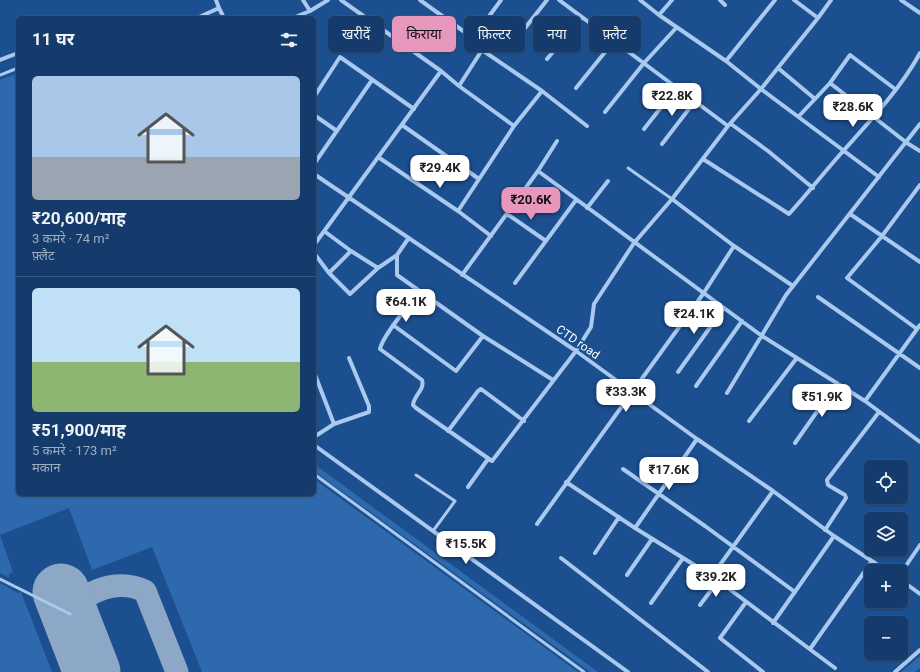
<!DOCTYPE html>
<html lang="hi">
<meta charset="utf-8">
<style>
:root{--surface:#143b6b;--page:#1d4271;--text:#f1f3f6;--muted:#9dadc1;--line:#33557e;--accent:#e797bd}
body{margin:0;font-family:Roboto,"Noto Sans Devanagari",sans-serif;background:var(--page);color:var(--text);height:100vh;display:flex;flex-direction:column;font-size:15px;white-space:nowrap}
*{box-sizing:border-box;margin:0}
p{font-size:13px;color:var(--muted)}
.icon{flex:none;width:22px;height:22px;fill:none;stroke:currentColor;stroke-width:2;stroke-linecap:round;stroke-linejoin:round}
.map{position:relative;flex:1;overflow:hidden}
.panel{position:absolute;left:16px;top:16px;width:300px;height:480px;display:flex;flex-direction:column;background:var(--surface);border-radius:6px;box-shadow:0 1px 3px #0004,0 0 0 1px var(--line)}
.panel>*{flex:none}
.top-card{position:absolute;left:328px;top:16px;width:380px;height:36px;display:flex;gap:8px}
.tools{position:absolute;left:864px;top:460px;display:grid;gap:8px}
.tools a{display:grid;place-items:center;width:44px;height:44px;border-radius:6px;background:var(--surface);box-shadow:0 1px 3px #0004,0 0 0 1px var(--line);font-size:20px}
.price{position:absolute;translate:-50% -34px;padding:0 9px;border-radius:8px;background:#fff;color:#222;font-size:13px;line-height:26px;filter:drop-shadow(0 1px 2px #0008)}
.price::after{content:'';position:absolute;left:50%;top:24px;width:12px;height:9px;margin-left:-6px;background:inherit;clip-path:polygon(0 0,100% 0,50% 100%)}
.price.current{background:var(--accent);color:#111}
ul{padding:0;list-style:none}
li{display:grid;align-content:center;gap:8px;height:212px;padding:0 16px}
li+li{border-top:1px solid var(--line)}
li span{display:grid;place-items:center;height:124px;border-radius:6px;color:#555}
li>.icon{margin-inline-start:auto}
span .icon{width:72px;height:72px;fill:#fffc;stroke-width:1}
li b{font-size:17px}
h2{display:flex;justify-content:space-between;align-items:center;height:48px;padding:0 16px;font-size:17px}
.chip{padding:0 14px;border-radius:6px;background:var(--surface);box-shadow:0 1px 3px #0004,0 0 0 1px var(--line);font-size:14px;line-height:36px}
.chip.current{background:var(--accent);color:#111}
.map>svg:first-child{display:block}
</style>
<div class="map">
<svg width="920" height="672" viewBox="0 0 920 672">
<rect width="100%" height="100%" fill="#1b4f8f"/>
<path fill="#2e69ad" d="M18 73V494H314V479L578 672H202L152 547 92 570 69 508 0 535 13 572 9 574V578L0 573V80Z
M314 464 598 672H590L314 471Z
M0 583 18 593 21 592 52 672H0Z
M920 656V668L915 672H901Z"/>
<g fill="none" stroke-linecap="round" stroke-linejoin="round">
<path stroke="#8da7c7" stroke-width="23" d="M74 672C68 657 61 639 66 624 76 592 116 577 145 591L177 672"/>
<path stroke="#8da7c7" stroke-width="57" d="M61 592 92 672"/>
<path stroke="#a9c9ee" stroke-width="3" d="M0 75 18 68
M628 168 672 199
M314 474 584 672
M416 475 455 501 433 531
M0 579 70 614"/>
<path stroke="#a9c9ee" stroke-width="4" d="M216 0 219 8 224 18
M303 0 310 11
M341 0 441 71 459 86 514 126
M420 0 473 38 482 50 542 91 587 126
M559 0 728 126
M640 0 659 15 726 61 761 89 879 177
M720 0 725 5
M794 0 818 18
M901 0 920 13
M659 15 672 0
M100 18 106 17 113 18
M197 18 219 8
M293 18 310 11 328 0
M487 19 501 0
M518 37 547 0
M547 59 582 17
M0 60 18 53
M726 61 775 0
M778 68 815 99
M830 83 907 143 920 151
M459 86 482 50
M576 88 614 41
M314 97 340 57 414 109
M605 112 644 63 677 27
M314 115 337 131
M799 116 830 83 850 55 895 89
M731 124 768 151 813 188
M402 125 479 179
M644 129 677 87
M662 144 695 101
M378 157 458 211 491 236
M703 159 789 214C808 193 826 170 845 149 871 120 901 88 920 53
M314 164 372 80
M538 171 762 336 865 401 920 442
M314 174 576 351 697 439 773 491 834 536 887 571
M672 199 734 246 793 286
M587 208 608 181
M458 211 514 126 542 91
M507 214 546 241
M850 214 920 262
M324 231 351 251 378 268
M314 245 441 71
M314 253 329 273 350 294 378 268 397 255 408 239
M397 255V275L483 336 553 380
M329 273 351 251
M462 275 538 171 557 141
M515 283 576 200
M419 292C410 304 383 335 380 349L422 380C425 390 414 395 413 405L416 408 492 461 576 351 591 327 594 304 634 243 672 199 728 126 761 89 818 18 831 0
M818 297 920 368
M393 325 456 371 483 336
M917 329 847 278 882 236 920 185
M314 372 334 424
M678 372 724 308
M696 386 742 321
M727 393 786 295 920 124
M865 401 920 325
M749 421 796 359
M448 431 478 391 481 389 524 421
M314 437 334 424 369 412V406L349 358
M795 443 837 383
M314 445 628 672
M623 469 705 526 795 592
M566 482 635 528 712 576 835 668
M468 487 488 459
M537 524 703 294 734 246
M635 528 697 439
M825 530 846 498 845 495 828 485 827 480 879 412
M595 553 619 517
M561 558 708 672
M901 573 920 545
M627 575 652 539
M712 576 773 491
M901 580 920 594
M746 602 720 638 763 672
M651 603 683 558
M700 605 718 581
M773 623 834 536
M810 649 872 561
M895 672 920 650"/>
</g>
<g text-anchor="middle" stroke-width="3.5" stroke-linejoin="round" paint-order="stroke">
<g font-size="12" fill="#fff" stroke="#1b4f8f">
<text transform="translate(578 342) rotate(35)" y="4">CTD road</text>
</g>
</g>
</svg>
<div class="tools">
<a><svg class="icon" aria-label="locate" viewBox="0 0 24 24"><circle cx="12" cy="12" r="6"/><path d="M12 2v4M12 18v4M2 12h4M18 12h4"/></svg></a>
<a><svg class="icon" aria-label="layers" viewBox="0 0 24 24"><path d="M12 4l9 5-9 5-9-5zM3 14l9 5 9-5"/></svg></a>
<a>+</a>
<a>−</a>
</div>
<b class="price" style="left:672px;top:117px">₹22.8K</b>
<b class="price" style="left:853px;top:128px">₹28.6K</b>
<b class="price" style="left:440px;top:189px">₹29.4K</b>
<b class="price current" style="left:531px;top:221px">₹20.6K</b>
<b class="price" style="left:406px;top:323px">₹64.1K</b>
<b class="price" style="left:694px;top:335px">₹24.1K</b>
<b class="price" style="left:626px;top:413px">₹33.3K</b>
<b class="price" style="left:822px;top:418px">₹51.9K</b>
<b class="price" style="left:669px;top:491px">₹17.6K</b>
<b class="price" style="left:466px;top:565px">₹15.5K</b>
<b class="price" style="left:716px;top:598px">₹39.2K</b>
<div class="top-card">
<a class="chip">खरीदें</a>
<a class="chip current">किराया</a>
<a class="chip">फ़िल्टर</a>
<a class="chip">नया</a>
<a class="chip">फ़्लैट</a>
</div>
<section class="panel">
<h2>11 घर<svg class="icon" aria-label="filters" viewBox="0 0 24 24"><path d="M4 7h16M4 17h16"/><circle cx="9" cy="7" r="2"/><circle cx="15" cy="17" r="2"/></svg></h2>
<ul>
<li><span style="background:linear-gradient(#a9c7e8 65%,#9aa5b1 0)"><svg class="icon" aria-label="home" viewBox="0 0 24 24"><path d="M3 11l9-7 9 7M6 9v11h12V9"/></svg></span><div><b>₹20,600/माह</b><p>3 कमरे · 74 m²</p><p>फ़्लैट</p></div></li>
<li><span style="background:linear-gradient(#bfe0f5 60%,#8fb573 0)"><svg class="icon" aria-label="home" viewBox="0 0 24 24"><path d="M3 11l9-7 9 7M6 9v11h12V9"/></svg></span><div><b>₹51,900/माह</b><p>5 कमरे · 173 m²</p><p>मकान</p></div></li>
</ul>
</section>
</div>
